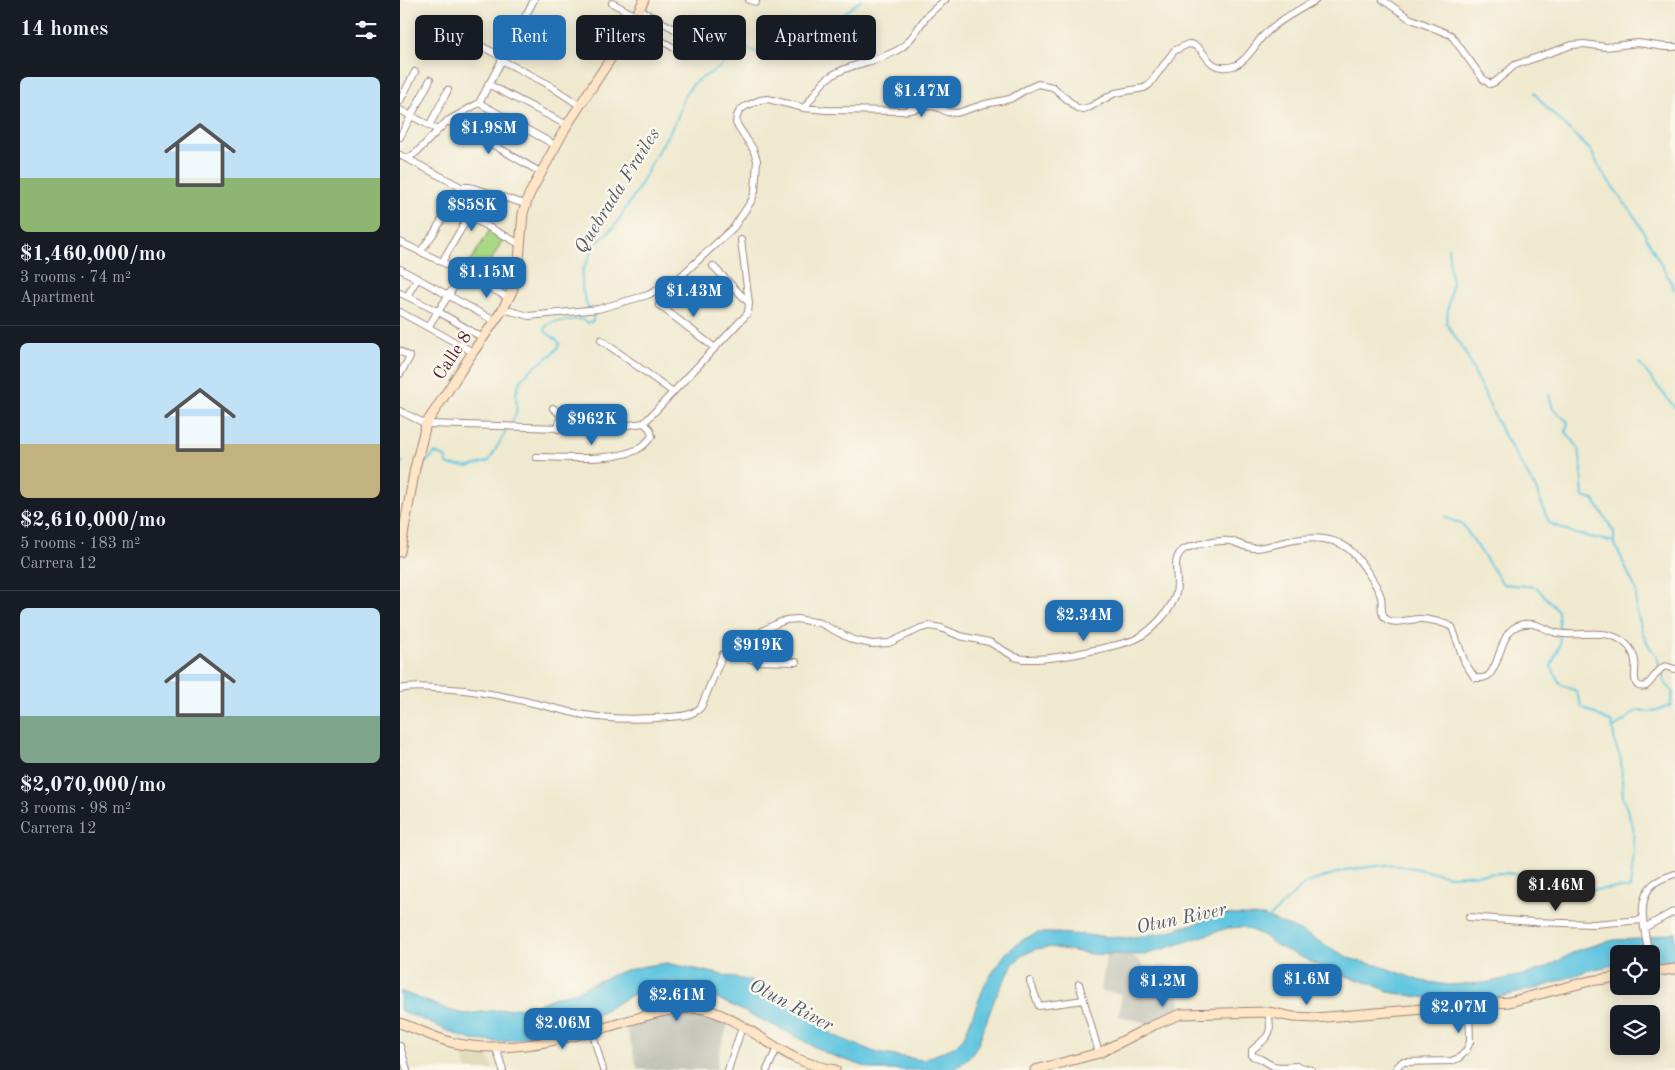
<!DOCTYPE html>
<meta charset="utf-8">
<style>
:root{--surface:#171b24;--page:#242831;--text:#f1f3f6;--muted:#9ea1a6;--line:#363941;--accent:#1f6fb2}
body{margin:0;font-family:"Old Standard TT",serif;background:var(--page);color:var(--text);height:100vh;display:flex;flex-direction:column;font-size:19px;white-space:nowrap}
*{box-sizing:border-box;margin:0}
p{font-size:16px;color:var(--muted)}
.icon{flex:none;width:28px;height:28px;fill:none;stroke:currentColor;stroke-width:2;stroke-linecap:round;stroke-linejoin:round}
.map{position:relative;flex:1;overflow:hidden}
.details{display:flex;flex-direction:column;background:var(--surface);width:400px}
.details>*{flex:none}
.hud{position:absolute;left:15px;top:15px;width:475px;height:45px;display:flex;gap:10px}
.tools{position:absolute;left:1210px;top:945px;display:grid;gap:10px}
.tools a{display:grid;place-items:center;width:50px;height:50px;border-radius:8px;background:var(--surface);box-shadow:0 2px 12px #0003;font-size:25px}
.price{position:absolute;translate:-50% -42px;padding:0 11px;border-radius:10px;background:var(--accent);color:#fff;font-size:16px;line-height:32px;filter:drop-shadow(0 1px 2px #0008)}
.price::after{content:'';position:absolute;left:50%;top:30px;width:15px;height:11px;margin-left:-8px;background:inherit;clip-path:polygon(0 0,100% 0,50% 100%)}
.price.active{background:#222;color:#fff}
ul{padding:0;list-style:none}
li{display:grid;align-content:center;gap:10px;height:265px;padding:0 20px}
li+li{border-top:1px solid var(--line)}
li span{display:grid;place-items:center;height:155px;border-radius:8px;color:#555}
li>.icon{margin-inline-start:auto}
span .icon{width:90px;height:90px;fill:#fffc;stroke-width:1}
li b{font-size:21px}
h2{display:flex;justify-content:space-between;align-items:center;height:60px;padding:0 20px;font-size:21px}
.pill{padding:0 18px;border-radius:8px;background:var(--surface);box-shadow:0 2px 12px #0003;font-size:18px;line-height:45px}
.pill.active{background:var(--accent);color:#fff}
main{display:flex;flex:1;min-height:0}
.map>svg:first-child{display:block}
</style>
<main>
<section class="details">
<h2>14 homes<svg class="icon" aria-label="filters" viewBox="0 0 24 24"><path d="M4 7h16M4 17h16"/><circle cx="9" cy="7" r="2"/><circle cx="15" cy="17" r="2"/></svg></h2>
<ul>
<li><span style="background:linear-gradient(#bfe0f5 65%,#8fb573 0)"><svg class="icon" aria-label="home" viewBox="0 0 24 24"><path d="M3 11l9-7 9 7M6 9v11h12V9"/></svg></span><div><b>$1,460,000/mo</b><p>3 rooms · 74 m²</p><p>Apartment</p></div></li>
<li><span style="background:linear-gradient(#bfe0f5 65%,#c2b280 0)"><svg class="icon" aria-label="home" viewBox="0 0 24 24"><path d="M3 11l9-7 9 7M6 9v11h12V9"/></svg></span><div><b>$2,610,000/mo</b><p>5 rooms · 183 m²</p><p>Carrera 12</p></div></li>
<li><span style="background:linear-gradient(#bfe0f5 70%,#7fa58c 0)"><svg class="icon" aria-label="home" viewBox="0 0 24 24"><path d="M3 11l9-7 9 7M6 9v11h12V9"/></svg></span><div><b>$2,070,000/mo</b><p>3 rooms · 98 m²</p><p>Carrera 12</p></div></li>
</ul>
</section>
<div class="map">
<svg width="1275" height="1070" viewBox="0 0 1275 1070">
<rect width="100%" height="100%" fill="#fbf7ec"/>
<filter id="ink" filterUnits="userSpaceOnUse"><feTurbulence type="fractalNoise" baseFrequency=".02" numOctaves="2"/><feDisplacementMap in="SourceGraphic" scale="10" xChannelSelector="R" yChannelSelector="G"/><feConvolveMatrix kernelMatrix="1 2 1 2 8 2 1 2 1" color-interpolation-filters="sRGB"/></filter>
<filter id="wash" filterUnits="userSpaceOnUse"><feTurbulence type="fractalNoise" baseFrequency=".0096" numOctaves="4" result="noise"/><feDisplacementMap in="SourceGraphic" scale="20" xChannelSelector="R" yChannelSelector="G"/><feGaussianBlur stdDeviation="1.12" result="paint"/><feColorMatrix in="noise" values="0 0 0 0 0 0 0 0 0 0 0 0 0 0 0 0 0 1.4 0 .05"/><feComposite in="paint" operator="in"/></filter>
<g filter="url(#wash)">
<rect width="100%" height="100%" fill="#efe9cf"/>
<path fill="#e0dcbb" d="M60 1044 86 1048 93 1070H67Z"/>
<path fill="#c4c5b9" d="M706 955 733 956 745 966H776L781 1014 754 1025 719 1016 722 994 701 991Z
M296 1008 329 1020 318 1058 316 1070H238L225 1022Z"/>
<path fill="#a9d886" stroke="#7a7c58" d="M91 228 105 236 79 282 63 273Z"/>
<path fill="#62c6e0" stroke="#567286" d="M819 914 863 916 900 931 951 959 980 966 1021 981 1049 985 1084 983 1128 974 1151 965 1176 951 1198 944 1214 940 1242 939 1275 932V961L1251 962V954H1219V964L1189 970 1145 986 1088 1000 1049 1002H1037L1028 998 993 993 969 983 945 976 926 969 876 945 862 935 844 927 828 928 745 955 691 954 650 947 636 949 623 955 613 964 595 998 578 1044 569 1058 554 1070H475L428 1054 387 1032 310 995 276 983 262 982 247 987 184 1021 128 1037 100 1042 73 1040 60 1036 0 1010V991L52 1011 65 1014 134 1006 158 996 169 994 220 972 245 966 267 963 351 981 395 1008 435 1036 477 1053 523 1060 554 1047 564 1037 586 982 606 953 624 939 638 933H656L727 938 763 933 796 923Z"/>
<g fill="none" stroke-linecap="round" stroke-linejoin="round">
<path stroke="#62c6e0" stroke-width="2" d="M1134 93 1148 109 1191 151 1202 172 1237 220 1275 290
M1048 248 1052 284 1046 323 1065 352 1101 430 1136 489 1149 523 1176 534 1214 542 1236 590V608L1242 631 1249 646 1256 655 1265 683 1273 692 1270 706 1250 712 1238 710 1214 728
M188 308 182 289V272L195 245 214 227 240 186 252 162 277 119 285 94 295 82 319 68 335 51 343 47 356 52 370 61 392 50 403 31 429 30 443 14 461 0
M1239 363 1275 408
M1149 395 1153 409 1168 422 1166 432C1170 437 1176 443 1178 448 1183 464 1181 480 1183 497L1194 500 1214 532V542
M110 424C112 421 115 417 116 414 119 400 112 395 121 380 132 364 155 358 160 343L145 331 146 326 153 322 182 319 188 323 193 321V315L190 312
M0 464 3 462
M23 465 35 453 45 457 48 465 69 467 89 461 108 428
M868 919 904 884 945 870 994 864 1050 876 1101 873 1133 875 1172 892 1216 888H1230L1234 852 1233 826 1223 798 1221 760 1215 743 1212 723 1182 707 1176 691 1160 684 1151 666 1160 644 1158 611 1136 587 1103 584 1063 525 1045 517"/>
</g>
</g>
<g filter="url(#ink)">
<g fill="none" stroke-linecap="round" stroke-linejoin="round">
<defs>
<path id="street" d="M349 0 356 2
M983 0 1009 18 1051 35 1083 79 1090 84 1095 82 1115 65 1172 45 1184 44 1206 47 1238 43 1265 47H1275
M212 3 236 16
M240 10 296 41
M232 24 283 53
M81 46 102 57
M101 60 146 83 179 105
M88 84 167 125
M0 101 15 72
M79 103 155 145
M404 108C413 98 418 86 428 78 450 62 479 63 501 48 513 40 518 26 528 15 533 10 539 5 545 0
M0 110 38 130
M47 121 97 147 140 172
M29 126 48 90
M0 137 30 80
M0 155 61 187H70L125 204
M7 159 17 152 47 121 79 103 134 0
M68 216 120 244
M341 240 349 303
M0 242 42 262 109 298
M20 252 34 233 61 187
M42 262 83 191
M0 269 95 321
M0 293 39 312 83 338
M7 296 18 278
M259 305 315 348
M103 309 129 316 198 309 248 295 280 277 334 227 352 200 355 191 357 160 353 149 336 123 337 116 340 110 346 106 360 100 368 99 404 108 426 110 504 111 530 106 537 107 547 112 557 113 585 104 610 99 627 89 638 84 653 87 677 108 683 109 690 107 715 93 744 88 749 85 774 51 788 44C804 44 805 65 821 67 828 68 837 66 842 61 851 54 855 45 862 37 877 21 897 11 916 0
M0 312 73 352
M28 327 63 273
M201 340 273 392
M0 351 10 357 0 374
M153 408 161 415 158 429
M0 411 26 424 198 429 244 423 348 313 349 303 313 266
M136 457C163 457 214 462 238 449 243 447 248 441 252 436L250 429 244 423
M335 648 341 656 356 661 396 662
M0 689C11 686 23 687 34 688 81 689 125 701 170 712 202 720 237 720 269 717 281 716 293 716 301 707L323 654 347 643 364 630 376 624 386 620 397 619 420 623 453 640 472 644 489 643 521 628 530 626 541 628 560 636 589 642 615 657 623 659C653 660 683 653 712 646 720 644 731 642 738 638 753 629 772 610 776 593 780 579 770 559 783 550 790 545 826 538 834 542 842 545 846 548 855 548 865 548 875 544 885 542 906 537 932 535 950 550 959 558 978 586 981 597 983 604 979 613 986 619 993 625 1010 619 1019 619 1029 619 1043 622 1052 627L1065 663 1075 678C1080 678 1085 679 1089 675 1103 662 1098 620 1132 624 1140 625 1148 631 1157 633 1180 638 1207 626 1226 644 1231 648 1234 655 1235 661 1237 669 1229 690 1246 686 1254 679 1256 671 1265 666L1275 669
M1069 917 1133 922 1194 924 1242 920
M1244 928 1275 911
M1249 954C1245 932 1234 897 1256 882 1262 878 1269 876 1275 874
M630 981 639 1006 684 1000
M679 984 699 1053
M868 1012C873 1035 869 1036 852 1050V1056L859 1058 873 1066 882 1067 897 1066 911 1070
M192 1031 203 1070
M0 1046 7 1070
M96 1048 103 1070
M328 1070 342 1027
M367 1070 377 1048
M997 1070V1067L1002 1062 1051 1061 1059 1058 1066 1051 1070 1042 1069 1005"/>
<path id="secondary" d="M0 552 15 468 26 424 73 352 103 309 112 291 118 271 123 213 129 195 167 125 228 32 244 0
M1251 972 1275 969
M0 1023C17 1029 33 1037 50 1042 102 1055 157 1041 207 1027 236 1019 267 1007 297 1008 324 1009 369 1045 395 1058 407 1063 422 1068 435 1070
M635 1070 699 1053 754 1025 781 1014 868 1012 893 1017 915 1018 1109 1002 1190 981 1219 977"/>
</defs>
<use href="#street" stroke="#9c847d" stroke-width="8"/>
<use href="#secondary" stroke="#9c847d" stroke-width="11"/>
<use href="#street" stroke="#fff" stroke-width="6"/>
<use href="#secondary" stroke="#fee5c5" stroke-width="9"/>
</g>
</g>
<g text-anchor="middle" stroke-width="5" stroke-linejoin="round" paint-order="stroke">
<g font-size="18" fill="#4a1f2b" stroke="#fbf7ec">
<text transform="translate(52 355) rotate(-56)" y="6">Calle 8</text>
</g>
<g font-size="19" font-style="italic" fill="#52596a" stroke="#fbf7ec">
<text transform="translate(216 190) rotate(-58)" y="7">Quebrada Frailes</text>
<text transform="translate(781 917) rotate(-12)" y="7">Otun River</text>
<text transform="translate(392 1004) rotate(28)" y="7">Otun River</text>
</g>
</g>
</svg>
<div class="tools">
<a><svg class="icon" aria-label="locate" viewBox="0 0 24 24"><circle cx="12" cy="12" r="6"/><path d="M12 2v4M12 18v4M2 12h4M18 12h4"/></svg></a>
<a><svg class="icon" aria-label="layers" viewBox="0 0 24 24"><path d="M12 4l9 5-9 5-9-5zM3 14l9 5 9-5"/></svg></a>
</div>
<b class="price" style="left:522px;top:118px">$1.47M</b>
<b class="price" style="left:89px;top:155px">$1.98M</b>
<b class="price" style="left:72px;top:232px">$858K</b>
<b class="price" style="left:87px;top:299px">$1.15M</b>
<b class="price" style="left:294px;top:318px">$1.43M</b>
<b class="price" style="left:192px;top:446px">$962K</b>
<b class="price" style="left:684px;top:642px">$2.34M</b>
<b class="price" style="left:358px;top:672px">$919K</b>
<b class="price active" style="left:1156px;top:912px">$1.46M</b>
<b class="price" style="left:907px;top:1006px">$1.6M</b>
<b class="price" style="left:763px;top:1008px">$1.2M</b>
<b class="price" style="left:277px;top:1022px">$2.61M</b>
<b class="price" style="left:1059px;top:1034px">$2.07M</b>
<b class="price" style="left:163px;top:1050px">$2.06M</b>
<div class="hud">
<a class="pill">Buy</a>
<a class="pill active">Rent</a>
<a class="pill">Filters</a>
<a class="pill">New</a>
<a class="pill">Apartment</a>
</div>
</div>
</main>
